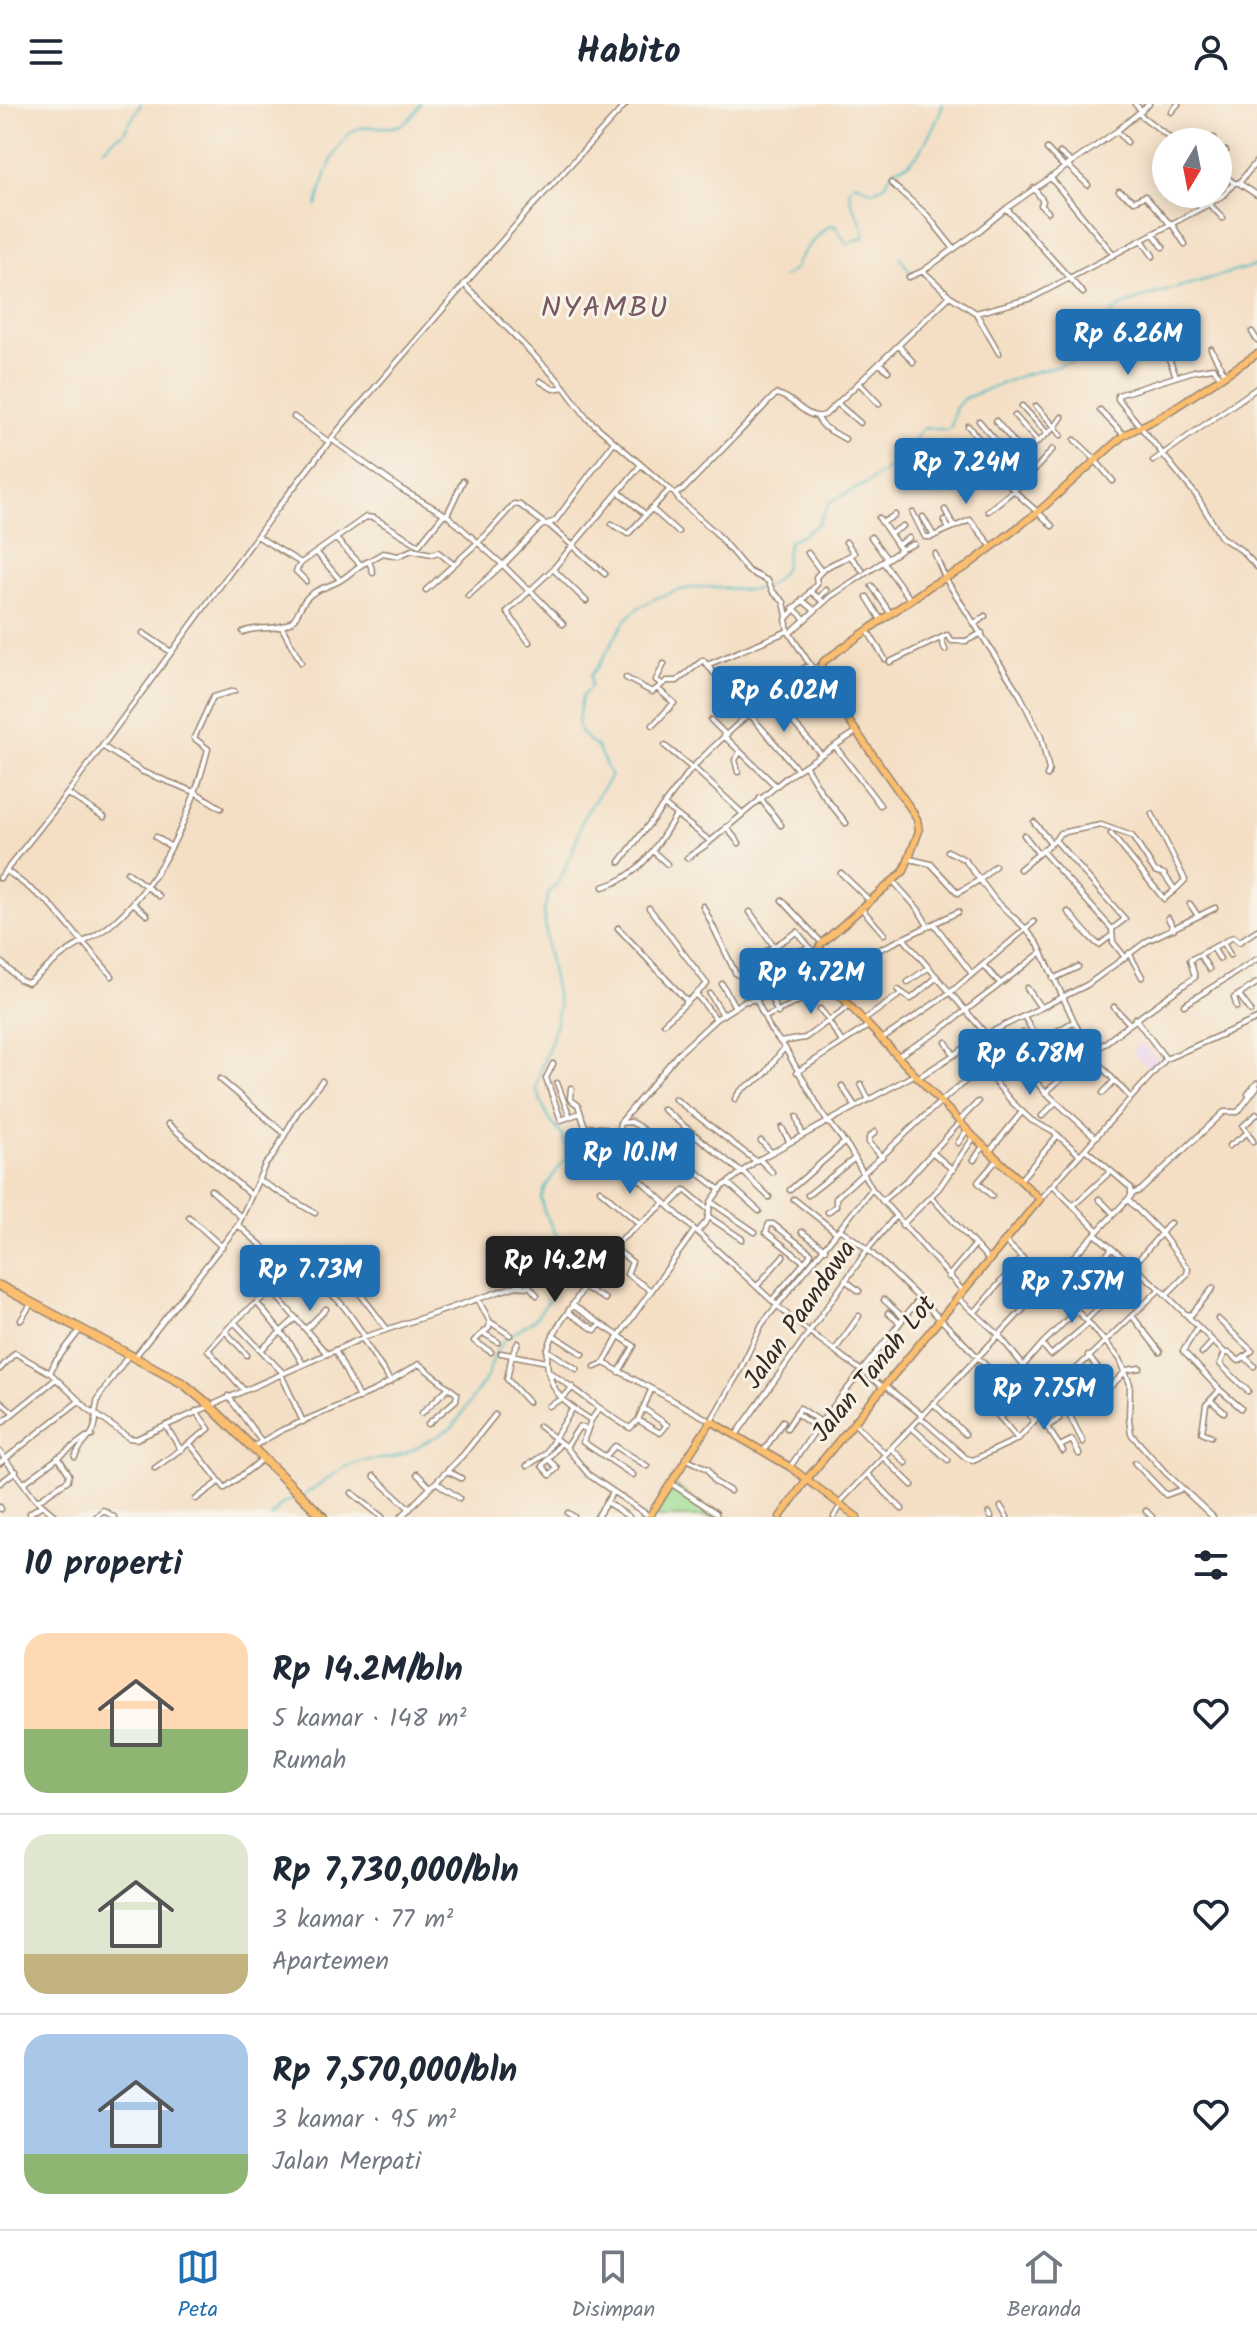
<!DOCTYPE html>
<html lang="id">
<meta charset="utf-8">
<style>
:root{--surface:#fff;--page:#f6f6f7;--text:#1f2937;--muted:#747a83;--line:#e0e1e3;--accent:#1f6fb2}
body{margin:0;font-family:Kalam,sans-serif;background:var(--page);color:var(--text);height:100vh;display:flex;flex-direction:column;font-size:30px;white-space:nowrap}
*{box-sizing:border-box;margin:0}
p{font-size:26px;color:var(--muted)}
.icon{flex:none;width:44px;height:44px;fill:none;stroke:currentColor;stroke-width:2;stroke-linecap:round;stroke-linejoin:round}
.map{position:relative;height:1413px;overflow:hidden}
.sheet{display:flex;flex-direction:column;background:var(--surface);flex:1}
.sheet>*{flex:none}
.needle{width:52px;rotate:190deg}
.tools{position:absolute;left:1152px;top:24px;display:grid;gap:16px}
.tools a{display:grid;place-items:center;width:80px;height:80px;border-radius:50%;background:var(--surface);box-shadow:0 4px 20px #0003;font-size:40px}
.price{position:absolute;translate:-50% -68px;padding:0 18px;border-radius:8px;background:var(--accent);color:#fff;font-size:26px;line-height:52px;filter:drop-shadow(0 2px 4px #0008)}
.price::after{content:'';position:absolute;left:50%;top:48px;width:24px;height:18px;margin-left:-12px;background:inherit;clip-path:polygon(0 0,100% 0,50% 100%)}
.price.active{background:#222;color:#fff}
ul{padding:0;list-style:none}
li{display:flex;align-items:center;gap:24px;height:200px;padding:0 24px}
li+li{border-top:2px solid var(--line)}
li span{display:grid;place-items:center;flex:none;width:224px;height:160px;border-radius:24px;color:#555}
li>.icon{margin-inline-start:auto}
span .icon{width:96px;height:96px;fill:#fffc;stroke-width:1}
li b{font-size:34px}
h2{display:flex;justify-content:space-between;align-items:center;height:96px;padding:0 24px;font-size:34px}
header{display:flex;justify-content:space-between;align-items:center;height:104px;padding:0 24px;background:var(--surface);font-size:36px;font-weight:600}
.menu{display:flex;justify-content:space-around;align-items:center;height:112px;border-top:2px solid var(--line);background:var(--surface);font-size:22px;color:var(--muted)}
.menu a{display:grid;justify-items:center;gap:4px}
.menu .active{color:var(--accent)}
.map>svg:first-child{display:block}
</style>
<header><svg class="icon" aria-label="menu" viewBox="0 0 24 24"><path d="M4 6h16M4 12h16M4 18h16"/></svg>Habito<svg class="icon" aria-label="person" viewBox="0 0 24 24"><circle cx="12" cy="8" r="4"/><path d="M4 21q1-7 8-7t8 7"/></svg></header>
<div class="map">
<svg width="1257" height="1413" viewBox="0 0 1257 1413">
<rect width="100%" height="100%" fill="#f7f3e8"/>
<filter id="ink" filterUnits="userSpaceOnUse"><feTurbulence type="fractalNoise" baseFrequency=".0125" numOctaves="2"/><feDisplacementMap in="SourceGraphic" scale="16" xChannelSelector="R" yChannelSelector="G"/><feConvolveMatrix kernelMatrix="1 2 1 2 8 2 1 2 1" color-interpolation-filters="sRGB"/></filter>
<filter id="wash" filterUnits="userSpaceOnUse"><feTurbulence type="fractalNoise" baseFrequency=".006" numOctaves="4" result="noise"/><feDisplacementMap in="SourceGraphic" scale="32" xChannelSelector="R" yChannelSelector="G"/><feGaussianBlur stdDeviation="1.8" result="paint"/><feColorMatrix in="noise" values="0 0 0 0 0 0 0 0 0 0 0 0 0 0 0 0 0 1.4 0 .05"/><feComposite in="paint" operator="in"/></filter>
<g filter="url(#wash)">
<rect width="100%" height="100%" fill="#f4dfc5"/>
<path fill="#e9d2ee" d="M1141 938 1160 957 1152 967 1132 949Z"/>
<path fill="#9edd92" stroke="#6c8458" stroke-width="2" d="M674 1381 716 1411 714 1413H654Z"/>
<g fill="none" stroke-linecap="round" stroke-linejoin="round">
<path stroke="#4cbac2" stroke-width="2" d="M102 46 116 33 123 30 141 0
M317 102C321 82 335 38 353 27 375 14 401 39 420 0
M954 142 964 135
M900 153 912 171
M936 155 951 145
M783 173 794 166C797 153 820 127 831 121L836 123 847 140 864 133C865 114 846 102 850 83L856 79 872 87 884 82 894 65C898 63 902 63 906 61 919 55 939 14 943 0
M304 1391 345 1363 363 1357 389 1354 408 1348 453 1323 487 1273 494 1252 504 1236 534 1216 550 1195 558 1178 562 1143 544 1107 541 1094 546 1082 565 1055 566 1043 562 1031 549 1015 536 985 540 966 552 935 559 903 547 845 544 807 549 788 559 778 572 749 584 712 611 672 597 643 581 630 578 617 582 592 591 583V571C610 551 618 516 641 502 659 491 684 483 705 483 732 482 760 496 780 471 789 461 784 447 790 436L802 431 818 420 830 398 867 379 888 364 903 351 922 325 927 323 946 326 951 323 955 305 963 295 1023 271 1073 258 1096 242 1105 218 1118 204 1141 194 1257 161
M271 1413 282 1400 298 1393"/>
</g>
</g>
<g filter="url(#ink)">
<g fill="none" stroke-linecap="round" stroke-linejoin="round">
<defs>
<path id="minor" d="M1135 0 1142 7
M1171 8 1178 0
M1139 10 1176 38
M1117 27 1127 38
M1211 38 1214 34
M1047 45 1064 63
M1060 49 1071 58
M1218 56 1226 47
M1067 61 1088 81
M1218 66 1234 79H1239L1257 91
M1050 73 1114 151
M891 79 927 111 954 145
M1239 79 1257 57
M1034 84 1043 97 1041 101 1048 108
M1119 87 1134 97 1145 92 1170 120
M1189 92 1202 103
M1209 100 1223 114
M1007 105 1083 189
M1171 119 1185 140
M1153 129 1163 143
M1142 136 1153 152
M923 167 950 192
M909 173 923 167 979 127 1007 104 1117 27 1149 0
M464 180 560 278 588 315 675 390 683 386 776 290C794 292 806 318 825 311L950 192 976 209 1032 194 1209 100 1225 90 1234 79
M976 209 999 249
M1252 228 1257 236
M899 242 913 258
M1164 243 1176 272
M1211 245 1225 271
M880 260 888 267
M1222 274 1213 264 1194 267 1118 291V295L1196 391 1221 433 1241 446 1257 463
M540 277 553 285 564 283
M859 279 879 300
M838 300 860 319
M1022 302 1047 329
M1036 302 1055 323 1005 366 1004 373C1013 390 1038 406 1052 422
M1100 306 1124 331
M1015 312 1037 337
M294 313 329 338
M817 313 824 323 845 335
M979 317 1014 358
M996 317 1023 349
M968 322 1005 366
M1061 331 1055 323 1062 313
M331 335 401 385 448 412 503 461 541 422 555 417 614 338
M1075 336 1096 356
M1096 357 1113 377
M1153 357 1257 284
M620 389 645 410
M675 390 680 397 716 429 748 467 768 477 773 488 784 498 787 512
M651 404 678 428
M945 406 954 422
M988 407 1024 378 1053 345
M913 409 925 433H931L970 416 992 443
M447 411 463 377
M923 413 934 432
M944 416 949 425
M882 419 895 411
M548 420 605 470
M612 420 628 430 669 386
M890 430 903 422
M257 432 301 459 366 413 374 414 419 441 444 410
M871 433 887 455
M336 435 361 461 369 457 373 469
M897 441 909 434
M902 445 914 440
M317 449 340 476
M808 449 821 467
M935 450 945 474 1020 591 1041 633 1049 666 1047 672
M850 452 862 466
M369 457 383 449 398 452 412 446 432 450 438 448 453 460
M883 458 910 495
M301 459 296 467 306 477
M503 461 528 486
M553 465 586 497
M872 482 890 509
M529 485 563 520
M426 486 486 431 514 400 520 401 545 420
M810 487 821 496
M468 492 502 461
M867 493 881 516
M819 494 826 486
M802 496 813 505
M793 504 803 513
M975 520 985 512
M281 522 301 558
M867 526 885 555
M243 528C258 521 276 528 291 518 298 513 300 500 308 493 317 484 325 484 335 479 345 475 352 467 361 461
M143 529 171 548
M790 529 831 492 901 446 879 414
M941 534 945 546
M529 538 507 508 553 465 640 362
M890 558 947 531 952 537H966L982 529
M707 561 797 665
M811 562 788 527 786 515 817 480 816 473C827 459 841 458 854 449L846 438
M626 574 652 588 667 577H677L703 556 707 561 788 527
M662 580 656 576 664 560
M768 590 821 650
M711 616 726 631
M653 621 674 599 658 585
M724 632 776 682
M102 642 143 668 195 688 221 704
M665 642 692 664
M835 642 880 701
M805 661 821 688 846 719
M693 663 742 709
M738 668 735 656 740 648
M68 690 104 713
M760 694 781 721
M664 701 710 737
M1034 718 1051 739
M726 723 739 739
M1111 730 1164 795 1175 786
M1024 731 1038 749
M156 733 171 743
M1055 736 1125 815 1112 825
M948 747 965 756 995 796 1025 824 1038 840 1084 938 1098 959 1130 993
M1042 747 1112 825 1113 838 1124 852
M654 748 667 760
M687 754 706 741 787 673 856 628
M910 755 931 760 958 789 981 775 995 762
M620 758 692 664 711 645 782 579 806 563 820 564
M1020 765 1055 736 1060 729 1101 721 1132 732 1155 767 1164 770 1175 786 1185 776 1152 710
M7 767 49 799 112 872
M127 768 159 792
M841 769 869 796
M0 774 70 686 276 406 340 324 528 107 626 0
M893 777 918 805 928 822
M603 783C641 772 656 743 676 711
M782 796 822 839
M133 799 147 811
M1190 800 1198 812
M703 802 736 870 747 874 756 895 766 891
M649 804 707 880 664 919
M861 804 884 830
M750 808 773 841
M1068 808C1079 819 1087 832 1099 841L1111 832
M1168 814 1174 825
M935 821 972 870
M618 824 687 897
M904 835 986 930
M1223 839 1230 851
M808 844 770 856 765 848 797 828 815 850
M1213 844 1220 855
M1129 849 1142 873
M1200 851 1209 865
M0 857 20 876 28 879C42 869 53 857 67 848 83 837 100 831 114 818 163 774 192 708 208 645L194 634 213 593 234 587
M983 861 1000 879
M820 866 862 854 958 808
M773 873 818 863
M1053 875 1078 863
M908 878 928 864
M722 880 735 903
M780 880 794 876 793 873 821 868
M1027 884 1041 904
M898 886 911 895 937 873
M696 890 716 915
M710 890 723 911
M1239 891 1251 907
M771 894 778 909
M1184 901 1257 855
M1114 903 1129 919
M1237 903 1234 894 1257 879
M820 905 829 916
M1024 912 1033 928
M765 913 831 882
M1135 914 1166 955
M864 916 902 889
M828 917 842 938
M994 927 1043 986 1095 1033
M1023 929 1031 941
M881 936 951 888 1034 818
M780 938 805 934 849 902
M946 938 954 951
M965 943 1012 998 1031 1016 1055 1029 1080 1051
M898 952 939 927 1042 848
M1013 952 1073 918
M1050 957 1065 971
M553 960 546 974 561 1016 580 1009
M985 966 1012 949
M797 968 868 922
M919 973 987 930 1087 881 1147 837 1215 804
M220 975 284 1029
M557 979 570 1013
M861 980 868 994
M842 982 855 1002
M571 984 570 995 578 1001 585 1023 604 1024 616 1032
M1045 989C1095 944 1142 911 1195 873L1190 856 1233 833 1239 838 1257 826
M1103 989 1114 977
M1250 992 1248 990 1257 979
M675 995 756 1057
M735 995C742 980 755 981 765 970 772 962 776 952 785 944
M663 1005 741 1068
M1042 1012 1055 999
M797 1013 802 1030
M959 1017 978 998
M829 1018 849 1044 872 1085 962 1186
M620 1019 631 1018 638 1022 720 1086
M828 1019 785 944 770 925 756 895 743 898 716 915 677 951 620 1019 614 1044 624 1061 791 1214 883 1283
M168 1020 251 1091
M782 1024 789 1037
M875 1028 869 1034V1039L882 1053
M761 1037 771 1048
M1253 1037 1243 1022 1257 1010
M958 1039 967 1026
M1229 1042 1247 1029
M932 1048 953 1066
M989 1048 1022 1008
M759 1055 772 1068
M974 1056 983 1042
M742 1067 769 1093
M1021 1075 1058 1031
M260 1077 315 1109
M728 1079 759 1107
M1053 1081 1098 1127
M211 1086 241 1113
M600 1086 640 1120
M790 1086 845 1038
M1132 1090 1141 1086 1224 1008H1238L1257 983
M808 1091 855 1054
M992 1092 978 1078 997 1056
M931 1093 988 1155
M794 1095 836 1128
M1040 1095 1166 955 1257 915
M1099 1095 1114 1110
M1128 1096 1161 1129 1188 1165 1187 1170 1166 1191
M882 1097 908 1075 960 1018
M711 1098 755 1128
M669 1102 685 1086 709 1106
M1073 1102 1111 1067
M828 1108 836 1102V1094L841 1089C889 1048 931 1001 983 964
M189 1113 222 1143
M709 1113 742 1135
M238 1121 286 1163 276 1173 261 1178 245 1165
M902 1121 939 1084 974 1033
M839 1125C869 1143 893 1170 919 1194 959 1234 999 1272 1034 1317
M697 1128 707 1117 711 1098 721 1084 756 1057 914 971
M802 1128 825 1145
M1095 1130 1160 1185 1225 1249 1220 1260 1248 1287
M1004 1136 1086 1216 1120 1255 1130 1280 1129 1315 1131 1330 1165 1368 1213 1413
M613 1143 632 1158 627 1170 650 1186
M254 1154 276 1173
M1133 1162 1170 1119
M1091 1172 1112 1144
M948 1173 974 1142
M845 1176 859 1187
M758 1181 783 1152
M354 1182 387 1225
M516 1182 530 1183 537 1191
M583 1183 605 1195
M273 1188 327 1250
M958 1194 998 1230 1055 1301
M478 1195 490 1218 510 1231
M772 1196 809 1153 811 1149 773 1120H769L766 1128 804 1158
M884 1196 904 1214
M257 1199 290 1239 303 1260
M572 1201 634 1242 619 1268
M975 1208 1022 1153
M888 1209 900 1219
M570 1210 595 1226 600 1221
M1186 1210 1191 1211 1213 1184
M1133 1213 1160 1248
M1218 1215 1252 1247 1239 1257 1229 1249H1225
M21 1216 31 1200
M1086 1216 1116 1187 1134 1164
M234 1218 282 1268
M490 1218 489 1224 474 1237 491 1248
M1198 1223 1183 1247 1220 1286
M306 1225 326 1205
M80 1226 55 1258 50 1269 87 1304 129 1334 136 1335 365 1233 516 1182 548 1164 565 1162 588 1163
M225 1227 247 1251
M483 1229 498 1238
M553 1231 583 1250
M362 1234 391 1278
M518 1239 512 1251 507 1275 528 1298
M1042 1240 1051 1251 1089 1219
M261 1246 296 1214
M335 1246 359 1294
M547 1246 577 1265
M835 1246 859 1212
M501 1249 547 1258
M1202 1249 1213 1237
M1088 1252 1111 1281
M135 1253 238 1121 265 1061 273 1052 298 1007 322 977
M1246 1254 1254 1262
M604 1259 618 1233 695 1126
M1023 1262 1042 1240 1077 1206
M595 1263 604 1259 711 1317 738 1270 762 1220 872 1085
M0 1265 15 1249 50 1269
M549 1268C577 1285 600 1307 630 1324L638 1316 651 1286
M281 1270 303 1318
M1070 1270 1089 1297
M884 1281 922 1311
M243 1285 208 1246C227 1224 277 1171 308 1178 335 1184 351 1212 365 1233
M1008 1286 991 1303 1018 1335
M228 1292 262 1338
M1047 1293 1160 1185
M0 1297 14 1309
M1211 1297 1224 1308
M933 1299 965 1330
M549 1302 562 1295 573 1283
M1065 1302 1083 1338
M1054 1303 1059 1315 1047 1323 1063 1347
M599 1305 591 1316 583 1338 633 1371
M95 1309 98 1294 128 1252
M422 1309 449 1283
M796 1309 816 1324
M920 1313 966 1354 973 1356 1018 1335 1037 1314 1055 1301 1075 1302 1085 1300 1111 1282 1127 1266 1140 1264
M1000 1314 1019 1297
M591 1316C568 1301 554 1294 548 1266 540 1223 586 1202 588 1163L665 1099
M638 1316 660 1329 667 1321 643 1304
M854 1319 885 1350
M0 1320 56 1275
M166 1322 181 1346
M539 1322 566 1343 589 1371 649 1412
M911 1323 948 1356
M787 1324 800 1304 821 1318
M736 1331 868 1145 895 1113
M1211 1332 1202 1328 1206 1301 1220 1286 1241 1304
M190 1340 225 1384 263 1355
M254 1342 282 1326 376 1286 419 1260 457 1290 456 1296 428 1320
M1060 1342 1072 1336 1079 1350
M566 1343 579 1323 587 1325
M891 1344 906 1359
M0 1348 35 1395 55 1412
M763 1348 783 1317
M75 1353C83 1334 97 1334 96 1310
M605 1353 615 1342 647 1362
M883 1353 912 1381
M685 1354 708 1365 715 1378 730 1387
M548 1355 557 1364 550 1371 542 1362 560 1340
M0 1359 79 1297
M1135 1359 1166 1391 1182 1385
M527 1362 545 1350 573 1304
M790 1363 821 1318 919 1195
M155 1364 209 1325 196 1307
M447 1367 461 1374
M417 1370 430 1383
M867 1370 902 1405
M374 1372 410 1405
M436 1378 459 1394
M0 1379 16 1367
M24 1379 86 1333 92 1332
M672 1380 716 1409 717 1413
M352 1389 382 1413
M196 1395 219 1378
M37 1397 68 1376 69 1370 58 1353
M608 1399 629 1413
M839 1399 1131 1092V1084L1085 1045
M0 1403 1 1405
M1001 1403 1007 1413
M1146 1407 1152 1413
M568 1409 574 1413
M989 1409 991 1413
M31 1413 30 1409 42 1401
M96 1413 103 1406 114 1413
M401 1413 463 1351 495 1311
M597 1413 613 1388
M834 1413 841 1401"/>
<path id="major" d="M649 1413 711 1317 790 1363 857 1413
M780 1413 807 1375 1040 1095 974 1033 831 882 816 859 815 850 822 839 904 767 919 727 917 715 911 705 825 583C819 574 817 566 824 557L930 482 966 463 1039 407 1124 331 1162 312 1257 250"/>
<path id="highway" d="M0 1182 184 1280 209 1301 323 1413"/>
</defs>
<use href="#minor" stroke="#988472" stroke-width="7"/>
<use href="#major" stroke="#988472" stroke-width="9"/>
<use href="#highway" stroke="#988472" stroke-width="11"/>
<use href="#minor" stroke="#fff" stroke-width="4"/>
<use href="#major" stroke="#fabe6e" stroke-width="6"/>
<use href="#highway" stroke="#fabe6e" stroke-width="8"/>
</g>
</g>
<g text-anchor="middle" stroke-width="6" stroke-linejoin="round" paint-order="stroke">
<g font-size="26" fill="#3b2a1e" stroke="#f7f3e8">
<text transform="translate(799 1210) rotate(-55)" y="9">Jalan Paandawa</text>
<text transform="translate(873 1264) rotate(-51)" y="9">Jalan Tanah Lot</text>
</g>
<g font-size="30" letter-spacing="2" fill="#755860" stroke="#f7f3e8">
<text x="605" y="213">NYAMBU</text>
</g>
</g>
</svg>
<div class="tools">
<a><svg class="needle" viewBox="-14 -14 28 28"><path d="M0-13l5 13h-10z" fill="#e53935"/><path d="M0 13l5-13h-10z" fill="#747a83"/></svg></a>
</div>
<b class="price" style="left:1128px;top:273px">Rp 6.26M</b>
<b class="price" style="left:966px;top:402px">Rp 7.24M</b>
<b class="price" style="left:784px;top:630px">Rp 6.02M</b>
<b class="price" style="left:811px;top:912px">Rp 4.72M</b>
<b class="price" style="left:1030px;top:993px">Rp 6.78M</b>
<b class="price" style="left:630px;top:1092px">Rp 10.1M</b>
<b class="price active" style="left:555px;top:1200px">Rp 14.2M</b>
<b class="price" style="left:310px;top:1209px">Rp 7.73M</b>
<b class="price" style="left:1072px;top:1221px">Rp 7.57M</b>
<b class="price" style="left:1044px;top:1328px">Rp 7.75M</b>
</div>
<section class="sheet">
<h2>10 properti<svg class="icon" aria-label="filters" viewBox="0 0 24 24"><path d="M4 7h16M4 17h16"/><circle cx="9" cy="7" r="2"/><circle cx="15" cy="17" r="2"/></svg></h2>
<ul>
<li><span style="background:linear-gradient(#ffd9b3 60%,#8fb573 0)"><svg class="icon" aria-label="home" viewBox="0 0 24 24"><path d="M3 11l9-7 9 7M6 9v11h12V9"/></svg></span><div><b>Rp 14.2M/bln</b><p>5 kamar · 148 m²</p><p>Rumah</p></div><svg class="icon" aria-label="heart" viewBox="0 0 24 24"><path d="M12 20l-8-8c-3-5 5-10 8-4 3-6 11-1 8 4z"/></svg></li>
<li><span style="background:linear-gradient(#dfe7d0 75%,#c2b280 0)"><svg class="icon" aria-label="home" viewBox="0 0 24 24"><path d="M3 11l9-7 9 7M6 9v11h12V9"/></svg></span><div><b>Rp 7,730,000/bln</b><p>3 kamar · 77 m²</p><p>Apartemen</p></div><svg class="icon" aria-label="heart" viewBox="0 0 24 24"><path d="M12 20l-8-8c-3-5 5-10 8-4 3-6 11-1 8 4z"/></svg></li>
<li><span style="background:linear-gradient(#a9c7e8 75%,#8fb573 0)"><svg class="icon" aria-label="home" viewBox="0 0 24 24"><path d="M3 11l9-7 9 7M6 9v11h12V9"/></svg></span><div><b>Rp 7,570,000/bln</b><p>3 kamar · 95 m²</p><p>Jalan Merpati</p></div><svg class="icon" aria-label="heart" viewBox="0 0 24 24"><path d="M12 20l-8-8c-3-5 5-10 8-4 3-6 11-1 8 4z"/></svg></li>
</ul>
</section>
<nav class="menu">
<a class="active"><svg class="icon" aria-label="map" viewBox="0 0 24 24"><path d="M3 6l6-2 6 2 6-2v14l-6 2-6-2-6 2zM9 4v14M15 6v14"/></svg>Peta</a>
<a><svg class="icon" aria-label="saved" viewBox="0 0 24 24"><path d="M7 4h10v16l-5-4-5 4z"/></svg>Disimpan</a>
<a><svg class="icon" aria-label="home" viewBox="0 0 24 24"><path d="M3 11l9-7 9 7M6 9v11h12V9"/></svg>Beranda</a>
</nav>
